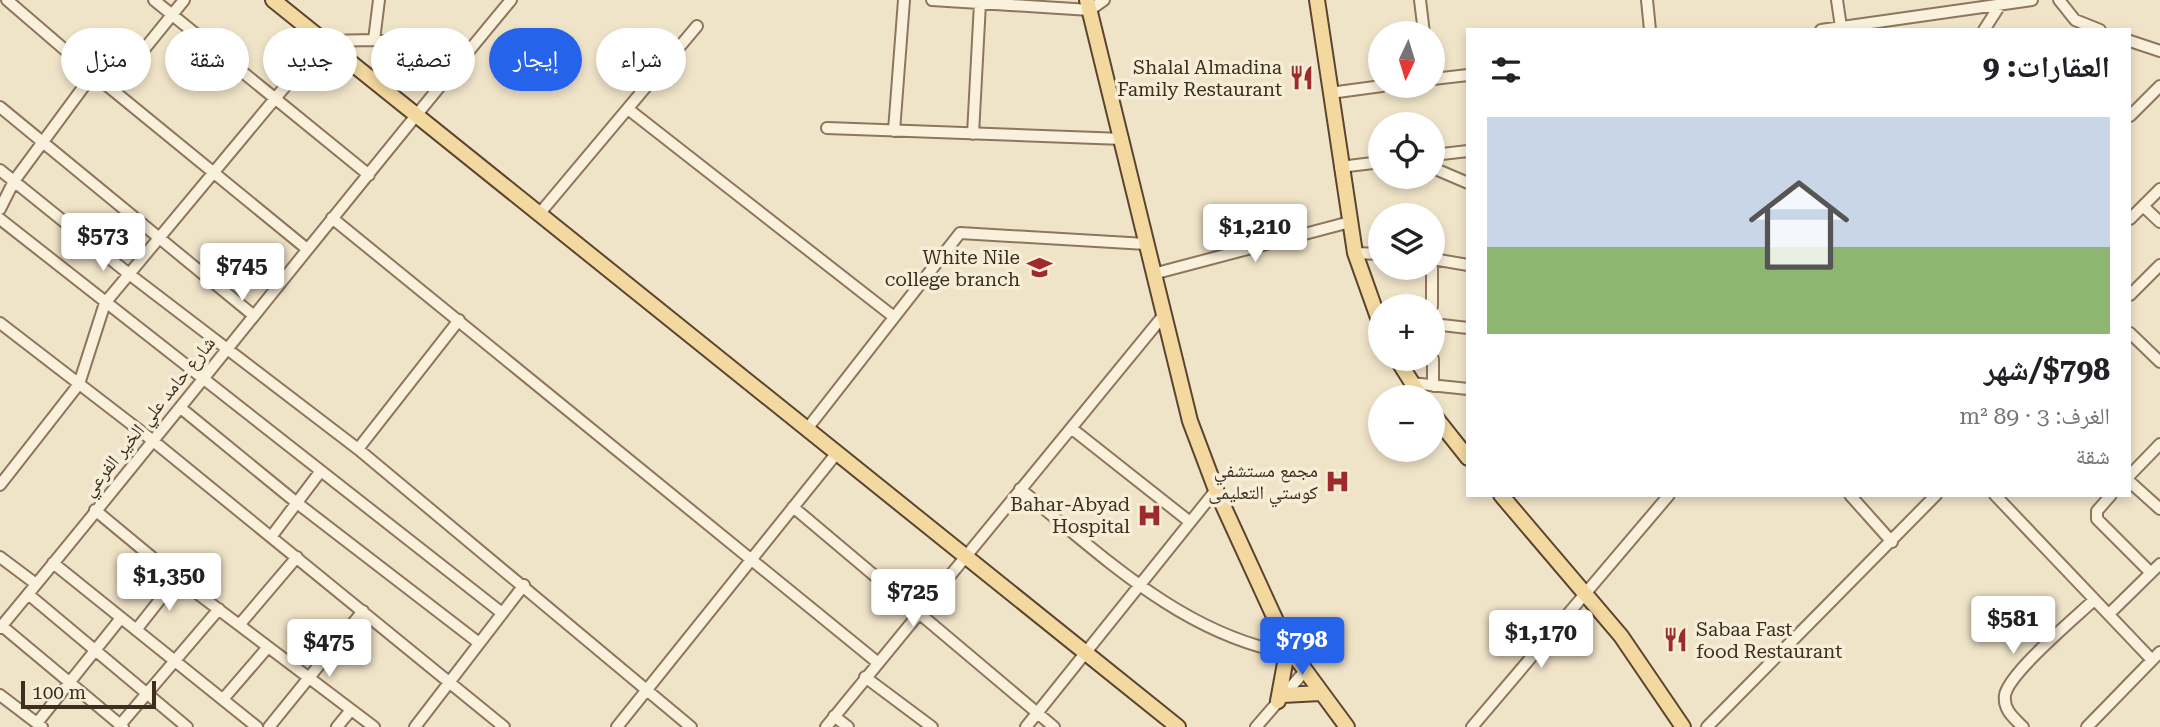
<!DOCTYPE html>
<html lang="ar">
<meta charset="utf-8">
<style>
:root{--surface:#fff;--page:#f2f2f2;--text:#202124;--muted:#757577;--line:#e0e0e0;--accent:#2563eb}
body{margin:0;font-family:"Roboto Serif","Noto Naskh Arabic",serif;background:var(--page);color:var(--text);direction:rtl;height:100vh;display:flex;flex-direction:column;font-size:26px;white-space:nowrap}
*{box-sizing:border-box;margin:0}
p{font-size:23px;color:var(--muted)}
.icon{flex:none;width:38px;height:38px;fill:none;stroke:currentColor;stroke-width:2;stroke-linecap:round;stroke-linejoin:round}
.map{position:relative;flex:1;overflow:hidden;direction:ltr}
.drawer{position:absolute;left:1466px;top:28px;width:665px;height:469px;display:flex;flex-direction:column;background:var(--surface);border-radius:0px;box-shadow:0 4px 10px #0003;direction:rtl}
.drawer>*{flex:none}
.hud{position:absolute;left:21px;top:28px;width:665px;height:63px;direction:rtl;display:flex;gap:14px}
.needle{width:46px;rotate:184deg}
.buttons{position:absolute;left:1368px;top:21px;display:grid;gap:14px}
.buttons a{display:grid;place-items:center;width:77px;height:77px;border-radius:50%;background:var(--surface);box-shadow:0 4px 10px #0003;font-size:35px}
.scale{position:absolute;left:21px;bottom:18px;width:135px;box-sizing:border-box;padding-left:7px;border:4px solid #3d2e20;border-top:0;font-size:19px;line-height:24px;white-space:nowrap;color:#3d2e20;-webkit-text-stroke:5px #f7eed8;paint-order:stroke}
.price{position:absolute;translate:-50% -60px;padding:0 16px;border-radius:7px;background:#fff;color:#222;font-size:23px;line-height:46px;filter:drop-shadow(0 2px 4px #0008)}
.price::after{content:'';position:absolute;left:50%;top:42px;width:21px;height:16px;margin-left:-10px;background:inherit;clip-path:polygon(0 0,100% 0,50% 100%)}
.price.current{background:var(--accent);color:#fff}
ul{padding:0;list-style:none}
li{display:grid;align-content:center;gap:14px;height:371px;padding:0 21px}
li+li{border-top:2px solid var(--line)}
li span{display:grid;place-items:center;height:217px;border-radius:0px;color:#555}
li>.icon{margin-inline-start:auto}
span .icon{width:126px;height:126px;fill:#fffc;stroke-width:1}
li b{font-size:30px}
h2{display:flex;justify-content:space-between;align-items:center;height:84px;padding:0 21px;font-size:30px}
.tag{padding:0 24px;border-radius:32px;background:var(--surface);box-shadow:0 4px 10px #0003;font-size:24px;line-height:63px}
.tag.current{background:var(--accent);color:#fff}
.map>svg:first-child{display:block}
</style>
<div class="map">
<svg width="2160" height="727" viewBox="0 0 2160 727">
<rect width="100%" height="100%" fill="#f0e4c8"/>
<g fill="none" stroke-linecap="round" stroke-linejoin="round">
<defs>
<path id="minor" d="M7 0 93 74 307 249
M154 0 369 175
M932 0 1090 10 1104 0
M1420 0 1424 33
M1647 0 1650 30
M1837 0 1841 27
M2059 0 2075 20 2100 30
M1821 30 2032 0
M1984 30 2000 5
M374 40 379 0
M2130 41 2160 51
M1433 79 1468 75
M112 89 184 0
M1330 93 1382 86
M0 107 253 315
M628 109 894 317
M2130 116 2160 86
M827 128 1123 139
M894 131 904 0
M973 134 980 3
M1433 155 1468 151
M1340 167 1381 162
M1433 168 1468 183
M0 170 129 274 358 449 691 727
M2143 206 2160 222
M0 209 14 181 93 74
M540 213 697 26
M332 218 877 662
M0 219 502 613
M2130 219 2160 189
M1355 253 1381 254
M1433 259 1468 265
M1432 268V306
M1153 274 1350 222
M2130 295 2160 265
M0 323 152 440 504 727
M1433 324 1468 328
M2130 333 2160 362
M1433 359V386
M1411 383 1468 389
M182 409 297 503 479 643
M1071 428 1190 522
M807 429 960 233 1146 244
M358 449 459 320
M2130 475 2160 444
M2130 482 2160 509
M0 485 79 384 105 303 323 41 374 40 467 53
M1020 489C1102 555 1180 633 1287 653
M1850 495 1892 542
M1995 495 2152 660
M2111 495 2097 511V519L2151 573
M793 507 1054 727
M95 510 177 578 374 727
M271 537 320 472
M0 557 36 584
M53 563 257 727
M28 594 187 727
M2110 613 2160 564
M240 624 297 557
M2 626 123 727
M0 628C173 420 338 208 511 0
M136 630 177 578
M865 677 932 727
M0 695 42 727
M224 698 268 647
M834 716 848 727
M37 723 121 618
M120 725 219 609
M269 727 363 611
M337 727 351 710
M415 727 524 585
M617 727 836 454
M826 727 1163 316
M1026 727 1216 490
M1256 727 1304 672
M1472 727 1669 495
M1707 727 1936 495
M2023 727C2014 718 2003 710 2005 695 2009 673 2076 617 2094 600
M2087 727 2160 652"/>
<path id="major" d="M273 0 1178 727
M1087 0 1190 421 1216 490 1288 647 1347 727
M1317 0 1355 253 1381 326
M1397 359 1421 397
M1433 414 1468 458
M1501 495 1621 636 1683 727
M1283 695 1320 693
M1278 701 1288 647"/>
</defs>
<use href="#minor" stroke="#8d765c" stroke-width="14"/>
<use href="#major" stroke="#5b4430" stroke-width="18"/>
<use href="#minor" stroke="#faf1dc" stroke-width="10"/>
<use href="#major" stroke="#f3d9a0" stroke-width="14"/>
</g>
<defs>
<symbol id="restaurant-bare" viewBox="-9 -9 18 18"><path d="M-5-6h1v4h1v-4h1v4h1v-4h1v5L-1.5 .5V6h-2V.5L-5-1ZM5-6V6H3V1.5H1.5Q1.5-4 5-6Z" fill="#9e2a2b" stroke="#f7eed8" stroke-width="2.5" paint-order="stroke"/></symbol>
<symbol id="university-bare" viewBox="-9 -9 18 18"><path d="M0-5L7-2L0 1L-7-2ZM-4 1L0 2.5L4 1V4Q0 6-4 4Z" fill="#9e2a2b" stroke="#f7eed8" stroke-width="2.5" paint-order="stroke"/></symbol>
<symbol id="hospital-bare" viewBox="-9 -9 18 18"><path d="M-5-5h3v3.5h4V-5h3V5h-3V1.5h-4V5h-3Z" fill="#9e2a2b" stroke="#f7eed8" stroke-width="2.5" paint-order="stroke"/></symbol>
</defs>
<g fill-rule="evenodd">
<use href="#restaurant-bare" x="1284" y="60" width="35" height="35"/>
<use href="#university-bare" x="1022" y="250" width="35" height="35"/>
<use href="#hospital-bare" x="1320" y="464" width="35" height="35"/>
<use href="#hospital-bare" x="1132" y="498" width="35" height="35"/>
<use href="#restaurant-bare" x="1658" y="622" width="35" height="35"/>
</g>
<g text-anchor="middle" stroke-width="7" stroke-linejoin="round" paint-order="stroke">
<g font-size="19" fill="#3d2e20" stroke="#f7eed8" text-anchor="end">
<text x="1282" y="74">Shalal Almadina<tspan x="1282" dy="22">Family Restaurant</tspan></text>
<text x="1020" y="264">White Nile<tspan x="1020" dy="22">college branch</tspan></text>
<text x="1318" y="477">مجمع مستشفي<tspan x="1318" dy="22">كوستي التعليمى</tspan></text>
<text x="1130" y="511">Bahar-Abyad<tspan x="1130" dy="22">Hospital</tspan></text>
<text x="1696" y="636" text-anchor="start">Sabaa Fast<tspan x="1696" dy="22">food Restaurant</tspan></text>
</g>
<g font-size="19" fill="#3d2e20" stroke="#f7eed8">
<text transform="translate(148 416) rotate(-51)" y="7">شارع حامد علي الخير الفرعي</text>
</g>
</g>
</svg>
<div class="buttons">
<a><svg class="needle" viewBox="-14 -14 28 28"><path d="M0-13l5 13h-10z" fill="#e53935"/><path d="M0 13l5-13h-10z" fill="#757577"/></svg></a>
<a><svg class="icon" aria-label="locate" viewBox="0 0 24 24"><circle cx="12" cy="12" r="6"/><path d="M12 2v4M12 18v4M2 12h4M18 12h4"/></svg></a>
<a><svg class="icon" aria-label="layers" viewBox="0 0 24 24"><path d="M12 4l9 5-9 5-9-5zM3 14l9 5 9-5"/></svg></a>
<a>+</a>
<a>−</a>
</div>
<div class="scale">100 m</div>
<b class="price" style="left:1255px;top:264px">$1,210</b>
<b class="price" style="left:103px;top:273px">$573</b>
<b class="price" style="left:242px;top:303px">$745</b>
<b class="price" style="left:169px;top:613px">$1,350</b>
<b class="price" style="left:913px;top:629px">$725</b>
<b class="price" style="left:2013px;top:656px">$581</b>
<b class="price" style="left:1541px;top:670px">$1,170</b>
<b class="price current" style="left:1302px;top:677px">$798</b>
<b class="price" style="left:329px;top:679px">$475</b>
<div class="hud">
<a class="tag">شراء</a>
<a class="tag current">إيجار</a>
<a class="tag">تصفية</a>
<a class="tag">جديد</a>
<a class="tag">شقة</a>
<a class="tag">منزل</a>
</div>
<section class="drawer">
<h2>العقارات: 9<svg class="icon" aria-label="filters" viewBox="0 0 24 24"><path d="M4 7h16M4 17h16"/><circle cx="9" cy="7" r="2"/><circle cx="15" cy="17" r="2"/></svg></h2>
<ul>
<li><span style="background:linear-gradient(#c9d6e8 60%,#8fb573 0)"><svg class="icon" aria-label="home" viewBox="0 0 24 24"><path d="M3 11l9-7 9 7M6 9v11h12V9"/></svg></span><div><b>$798/شهر</b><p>الغرف: 3 · 89 m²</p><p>شقة</p></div></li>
</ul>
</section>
</div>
